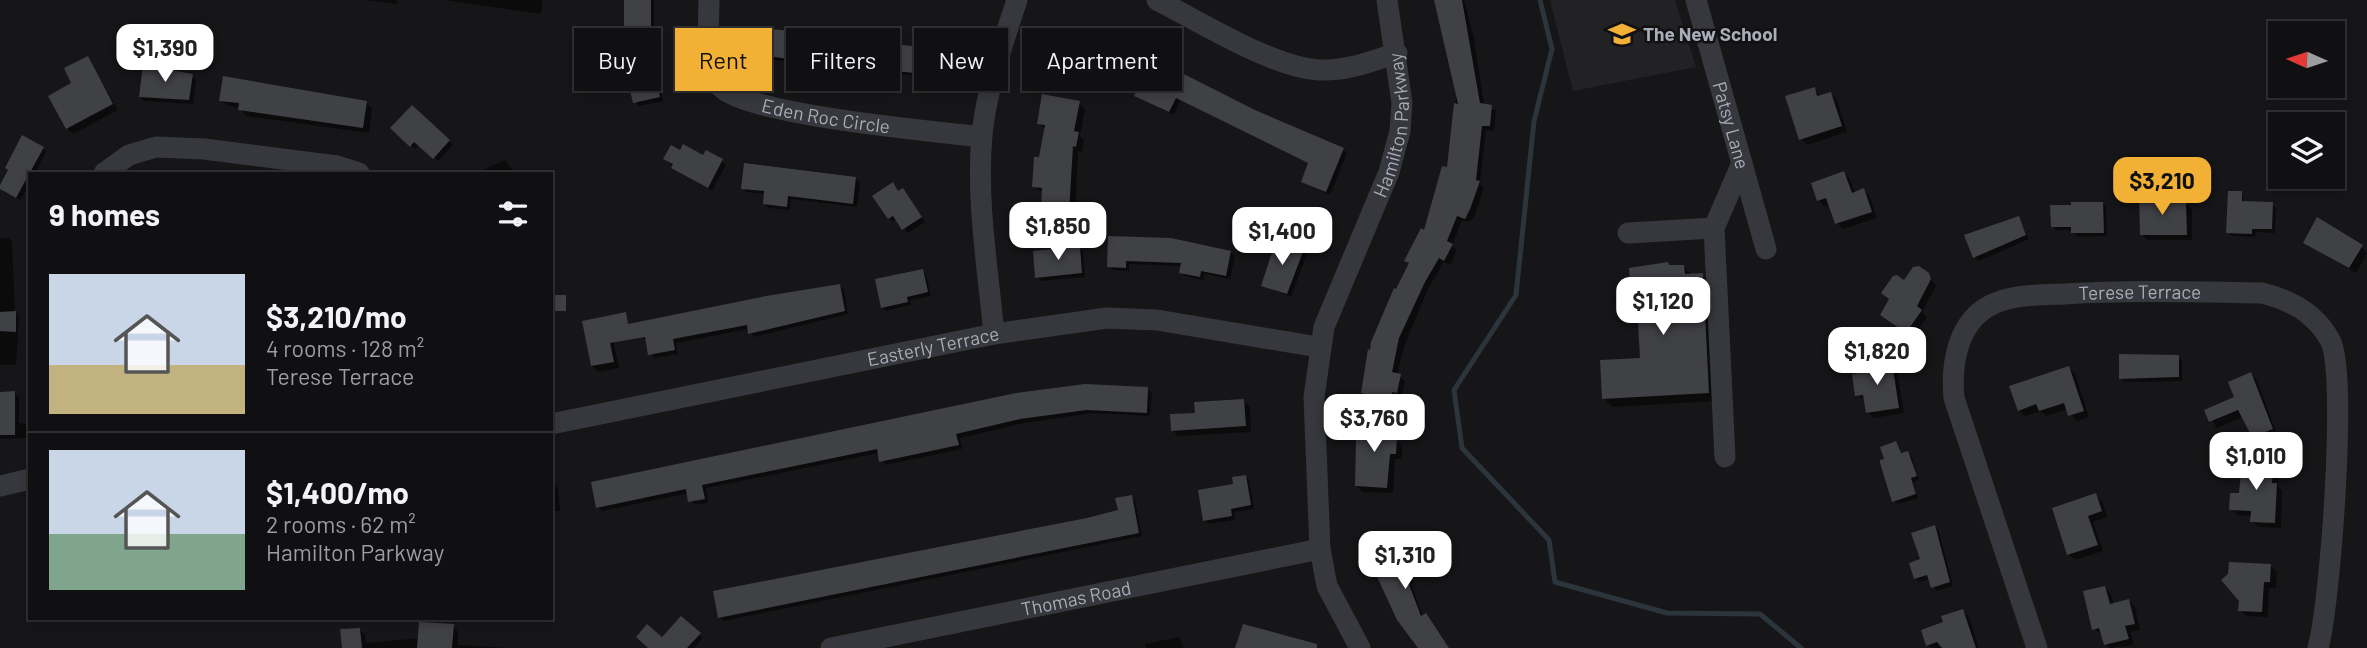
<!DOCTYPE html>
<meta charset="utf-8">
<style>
:root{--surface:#101012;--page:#1e1e20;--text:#f1f3f6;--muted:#9c9d9f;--line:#303032;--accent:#f2b134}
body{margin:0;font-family:Barlow,sans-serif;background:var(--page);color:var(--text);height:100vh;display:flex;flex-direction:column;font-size:26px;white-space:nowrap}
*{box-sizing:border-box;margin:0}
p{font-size:23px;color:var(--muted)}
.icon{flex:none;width:38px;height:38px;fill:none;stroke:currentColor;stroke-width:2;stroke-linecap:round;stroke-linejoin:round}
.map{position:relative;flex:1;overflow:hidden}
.panel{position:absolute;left:28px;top:172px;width:525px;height:448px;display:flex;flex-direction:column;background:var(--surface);border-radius:0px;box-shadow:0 4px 10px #0003,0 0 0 2px var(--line)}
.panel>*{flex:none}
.guide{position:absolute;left:574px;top:28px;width:665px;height:63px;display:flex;gap:14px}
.needle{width:46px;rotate:273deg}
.fabs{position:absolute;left:2268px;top:21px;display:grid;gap:14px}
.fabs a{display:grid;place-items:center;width:77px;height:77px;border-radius:0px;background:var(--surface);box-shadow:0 4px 10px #0003,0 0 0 2px var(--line);font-size:35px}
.price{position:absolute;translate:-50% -60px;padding:0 16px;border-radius:14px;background:#fff;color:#222;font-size:23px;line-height:46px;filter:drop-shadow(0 2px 4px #0008)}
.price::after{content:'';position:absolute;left:50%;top:42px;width:21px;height:16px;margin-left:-10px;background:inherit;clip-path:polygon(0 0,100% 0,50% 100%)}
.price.on{background:var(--accent);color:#111}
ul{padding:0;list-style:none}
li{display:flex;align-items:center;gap:21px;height:175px;padding:0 21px}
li+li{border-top:2px solid var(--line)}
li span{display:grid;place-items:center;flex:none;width:196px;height:140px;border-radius:0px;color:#555}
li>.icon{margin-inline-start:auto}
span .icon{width:84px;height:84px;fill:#fffc;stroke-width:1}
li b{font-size:30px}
h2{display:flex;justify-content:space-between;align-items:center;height:84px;padding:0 21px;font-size:30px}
.pill{padding:0 24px;border-radius:0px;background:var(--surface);box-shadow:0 4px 10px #0003,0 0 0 2px var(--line);font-size:24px;line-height:63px}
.pill.on{background:var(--accent);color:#111}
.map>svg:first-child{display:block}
</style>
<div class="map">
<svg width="2367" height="648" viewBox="0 0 2367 648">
<rect width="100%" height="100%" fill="#161618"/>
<path fill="#222225" d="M1550 0H1675L1696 67 1573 91Z"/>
<path fill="#0007" d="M365 0H397L396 4Z
M444 0H543L541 14Z
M625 0H654V31H629L625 27Z
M1436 0H1464L1474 38 1484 105 1496 111 1494 131 1486 130 1480 184 1484 188 1475 215 1470 222 1462 220 1452 246 1457 250 1450 265 1444 262 1429 287 1405 344 1397 375 1405 381 1401 397 1396 396V404L1368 397 1363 392 1372 352 1425 232 1449 170 1457 87Z
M816 35 820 39 818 65 764 59 760 55Z
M1114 43 1118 47 1108 67 1092 59 1090 64 1084 60 1078 73 1056 61Z
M938 50 942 54 939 78 889 73 877 63Z
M649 53 653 57 663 101 638 106 631 85 623 82Z
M87 58 118 110 73 134 67 128 74 84Z
M1147 71 1343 149 1347 153 1330 195 1303 182 1310 164 1180 100 1174 115 1140 99 1136 95Z
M192 76 196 80 193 104 144 101 140 97Z
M224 78 366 102 372 109 369 133 246 116 240 108 228 106 221 100Z
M1814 89 1820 95 1831 94 1837 100 1847 132 1807 145 1801 139Z
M1079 103 1085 109 1080 136 1084 140 1082 152 1078 151 1075 218 1049 217 1043 210 1044 193 1034 187 1046 130 1039 123Z
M412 107 453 145 438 161 419 144 415 149 392 128Z
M42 148 46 152 35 173H30V183L20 200 4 192 0 188Z
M707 152 726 165 712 191 677 171 665 158H704Z
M505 160 515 173H477Z
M1844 173 1850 179 1855 193 1864 190 1870 197 1877 218 1843 229 1837 223 1831 205 1825 207 1819 200Z
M856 179 860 183 857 207 791 199 790 210 769 208 765 204 766 194 746 192 743 188Z
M899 192 906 194 925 222 908 233 897 219 893 222 889 218Z
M2241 193 2245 203 2272 204 2276 208 2275 233 2256 232 2255 237 2232 236 2228 232Z
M2156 196 2162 203H2186L2192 209V240H2148L2141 234Z
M2102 203 2106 207 2107 236 2077 237 2073 230H2056L2052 226Z
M2019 218 2029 239 1979 261 1975 258 1966 236Z
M0 238H9L12 242 15 312 19 317 16 365H0Z
M1110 238 1231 252 1235 256 1230 279 1205 274 1203 280 1185 276 1181 272 1183 266 1129 264V271L1113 270 1109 266Z
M2305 242 2362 247 2367 254 2356 273Z
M1079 248 1083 252 1085 277 1041 281 1037 277Z
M1303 250 1307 254 1291 297 1263 285Z
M1645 265 1683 266 1692 275H1702L1711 283 1716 401 1612 407 1604 398 1641 360 1639 312 1633 305Z
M922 271 926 275 931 296 910 300 911 305 886 311 882 307Z
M1928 274 1936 286 1922 312 1927 317 1913 338 1882 315 1905 283Z
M840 286 844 290 848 314 754 337 749 329 676 343 678 354 654 358 647 341 641 337Z
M613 339 619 368 598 372 592 366Z
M2178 357 2182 361V381L2125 382 2121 379Z
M1891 364 1897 370 1904 413 1874 418 1867 412 1866 401 1857 395Z
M2068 368 2075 374 2089 417 2076 421 2068 409 2046 416 2041 411 2025 416 2019 410Z
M2251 374 2257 380 2277 435 2260 442 2243 417 2217 428 2206 411 2237 398Z
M1147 389 1152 393 1150 416 1092 413 1025 423 960 438 962 449 885 465 879 453 706 488 708 503 694 505 689 493 602 511 598 507Z
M0 393H15L19 397V423L30 424V438L0 439Z
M1244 401 1250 407 1251 432 1178 436 1172 430 1197 414Z
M1390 423 1396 429V440L1402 446V459H1395L1393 493 1363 492 1356 486 1362 441Z
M1896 443 1902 455 1908 453 1912 457 1919 480 1913 482 1918 498 1898 504 1894 501 1886 460Z
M2272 464 2278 470V486L2282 491 2281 528 2258 527 2252 521 2253 516 2237 515 2231 509Z
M1245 476 1249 480 1254 509 1234 512 1235 520 1208 524 1205 520Z
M554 484 558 488 560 511H551V485Z
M2095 495 2102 501 2107 517 2093 522 2103 551 2075 560 2068 554Z
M1131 497 1135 500 1142 536 723 621 719 617 1120 511Z
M1935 527 1939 531 1953 586 1937 591 1930 579 1919 582 1915 578Z
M1423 541 1431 553 1409 569 1414 582 1411 584 1423 617 1430 620 1449 648H1420L1370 556Z
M2271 566 2277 572 2276 588H2269L2268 617 2246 616 2240 610Z
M2105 587 2111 594 2114 605 2129 601 2135 607 2140 630 2130 632 2134 645 2109 648 2103 635 2094 629Z
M1962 611 1969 617 1979 648H1931L1928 645 1945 623Z
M681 618 703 638 694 648H650Z
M453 626 458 632V645L509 648H344L359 629 365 635 366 643 420 638Z
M1179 637 1184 648H1146L1145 644Z"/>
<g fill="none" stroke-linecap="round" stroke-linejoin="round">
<path stroke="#2c353c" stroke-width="5" d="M1540 0 1552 49 1534 121 1516 295 1454 390 1462 448 1549 540 1555 582 1667 613 1760 614 1801 648"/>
</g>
<path fill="#404145" d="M624 0H651V28H624Z
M1434 0H1462L1480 103 1492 105 1490 126H1482L1476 180 1480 181 1470 209 1465 219 1457 216 1447 241 1453 244 1444 261 1439 258 1425 282 1399 338 1392 372 1401 374 1397 393 1392 392 1391 400 1361 393 1368 349 1370 350 1371 342 1394 288 1396 289 1409 263 1404 261 1421 228 1424 230 1442 166 1447 167 1454 103 1458 104Z
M1082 26 1115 42 1104 65 1088 57 1086 61 1080 58 1074 70 1054 61 1070 28 1079 32Z
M762 28 817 34 814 62 759 55Z
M886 43 938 49 936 75 884 70V64L875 63 877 46 886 47Z
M650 51 660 97 633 103 628 82 621 83 616 59Z
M88 56 113 104 66 129 48 96 71 83 64 68Z
M1164 64 1255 110 1344 148 1326 192 1301 182 1308 163 1176 98 1169 112 1134 96 1146 69 1159 75Z
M143 65 193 74 189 100 139 97Z
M223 76 367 101 363 128 238 110 239 103 219 101Z
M1815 87 1817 96 1831 92 1842 126 1799 140 1785 96Z
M1042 94 1080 101 1074 131 1079 132 1076 147 1073 146 1069 212 1041 211 1042 188 1032 187 1034 157H1039L1045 125 1037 124Z
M412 105 450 140 433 159 414 142 410 147 390 128Z
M22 135 44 147 16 198 0 189V185L8 170 5 168Z
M683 144 703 155 706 150 723 159 708 188 671 168 673 164 663 159 671 145 680 150Z
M744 163 856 177 853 204 788 196 787 207 763 204 764 191 741 189Z
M1844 171 1852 193 1864 188 1872 212 1835 224 1826 198 1817 201 1811 183Z
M893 182 898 191 903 188 922 217 902 230 893 216 888 219 872 196Z
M2228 191H2242V201L2273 202 2272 229H2252V234L2226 233Z
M2139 195H2157V201H2186L2187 235H2140Z
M2071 202H2103L2104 233H2071V227H2051L2050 205H2071Z
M2019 216 2026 235 1973 258 1964 235Z
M2317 217 2363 245 2349 268 2303 243Z
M1108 236 1171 238 1231 251 1226 276 1201 271 1200 277 1179 273 1181 263 1126 261V268L1107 267Z
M1276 240 1304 249 1287 294 1261 286Z
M1080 246 1082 273 1035 278 1033 251Z
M1668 262 1669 265H1684L1685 274 1703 273 1709 393 1602 399 1600 360 1640 358 1637 306H1631L1629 268Z
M1919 266 1929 273 1931 279 1917 306 1922 310 1906 333 1880 315 1889 299 1881 293 1893 276 1897 275 1904 280 1913 267Z
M923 269 928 292 907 297 908 302 881 308 875 279Z
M840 284 845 311 748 334 747 325 673 339 675 350 648 355 645 337 610 343 614 362 591 366 582 321 626 312 628 324 766 296Z
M551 295H566V311H551Z
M16 311V332L0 331V312Z
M2119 354 2179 355V377L2119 379Z
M1892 362 1899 408 1866 413 1863 395 1855 396 1852 374 1860 373 1859 367Z
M2069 366 2084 411 2068 416 2064 403 2039 411 2036 404 2018 411 2009 386Z
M2251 372 2273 429 2252 437 2238 410 2209 422 2204 410 2234 397 2228 382Z
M1085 384 1148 387 1147 413 1087 410 1020 419 956 434 959 445 879 462 877 449 702 485 705 499 688 502 686 489 596 508 591 482 1016 393Z
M15 391V435H0V392Z
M1244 399 1246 426 1171 431 1170 414 1195 413 1194 402Z
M1361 420 1391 421 1390 438H1397L1396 454H1390L1387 488 1355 486 1356 439 1360 440Z
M1896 441 1901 453 1908 451 1917 476 1911 478 1916 494 1892 502 1880 463V460L1884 459 1880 447Z
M2242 461 2273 462 2272 483H2277L2275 523 2250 522 2251 511 2229 510 2230 493H2239Z
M1246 475 1251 505 1231 509 1232 516 1203 521 1198 490 1233 484 1232 477Z
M2096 493 2102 511 2088 516 2098 545 2067 555 2052 508Z
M1132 495 1139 533 718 618 713 591 1087 518 1118 510 1115 498Z
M1935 525 1950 582 1931 588 1927 575 1914 579 1909 563 1920 559 1911 533Z
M1408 538 1424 539 1427 547 1405 563 1411 578 1407 579 1421 616 1426 613 1449 648H1418L1397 620 1367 555Z
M2229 562 2271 564 2270 582H2264L2262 612 2238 611 2239 601 2221 580 2228 574Z
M2105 586 2110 604 2129 599 2135 624 2125 626 2129 639 2104 645 2099 628 2092 630 2083 591Z
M1963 609 1976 648H1942L1937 642 1926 646 1921 630 1943 622 1941 616Z
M681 616 701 633 687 648H648L636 637 647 624 662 637Z
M419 622 454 624 452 648H417Z
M1243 624 1317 644V648H1235Z
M360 628 362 648H342L340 629Z"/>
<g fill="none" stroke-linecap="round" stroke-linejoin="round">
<g stroke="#37383d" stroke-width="21">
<path id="s1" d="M709 0C709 26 704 63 719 85 741 115 936 131 981 137"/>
<path d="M1157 0C1199 21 1278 71 1324 70 1350 70 1372 61 1397 53"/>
<path id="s2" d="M1696 0 1766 249"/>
<path d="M104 173 129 155 156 147 204 149 337 166 359 173"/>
<path d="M1628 233 1714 228"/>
<path d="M994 334C988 269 976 201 982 135 986 91 1003 43 1017 0"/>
<path id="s3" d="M551 424 994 334 1107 318 1157 320 1318 347"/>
<path d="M1725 457 1714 228 1742 163"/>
<path d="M0 486 30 479"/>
<path id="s4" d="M831 648 1320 549"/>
<path id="s5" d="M1360 648 1327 586 1320 549 1314 397 1324 327 1389 172 1400 131 1402 103 1387 0"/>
<path id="s6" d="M2037 648 1954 398C1951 365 1957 322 1991 305 2013 294 2041 295 2065 294 2130 290 2197 292 2262 293 2291 300 2315 313 2330 340 2348 372 2330 606 2318 648"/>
</g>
</g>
<defs>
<symbol id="school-bare" viewBox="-9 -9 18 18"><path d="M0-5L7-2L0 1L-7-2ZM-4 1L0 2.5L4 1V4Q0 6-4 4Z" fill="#f2b134" stroke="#111113" stroke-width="2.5" paint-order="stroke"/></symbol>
</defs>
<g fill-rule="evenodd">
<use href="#school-bare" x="1603" y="15" width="38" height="38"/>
</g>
<g text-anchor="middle" stroke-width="5" stroke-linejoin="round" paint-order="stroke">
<g font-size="19" font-weight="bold" fill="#a8adb8" stroke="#111113" text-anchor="start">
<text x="1643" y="41">The New School</text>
</g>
<g font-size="19" fill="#a8adb8" stroke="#111113">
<text dy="7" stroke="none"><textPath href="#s1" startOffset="200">Eden Roc Circle</textPath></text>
<text dy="7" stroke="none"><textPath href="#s5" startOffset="546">Hamilton Parkway</textPath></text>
<text dy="7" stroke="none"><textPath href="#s2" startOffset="130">Patsy Lane</textPath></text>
<text dy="7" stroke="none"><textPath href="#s6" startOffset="520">Terese Terrace</textPath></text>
<text dy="7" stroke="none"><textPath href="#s3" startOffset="390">Easterly Terrace</textPath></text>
<text dy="7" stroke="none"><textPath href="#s4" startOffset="250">Thomas Road</textPath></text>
</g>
</g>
</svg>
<div class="fabs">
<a><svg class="needle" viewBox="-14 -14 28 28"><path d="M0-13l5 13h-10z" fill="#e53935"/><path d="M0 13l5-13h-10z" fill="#9c9d9f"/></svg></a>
<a><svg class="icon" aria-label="layers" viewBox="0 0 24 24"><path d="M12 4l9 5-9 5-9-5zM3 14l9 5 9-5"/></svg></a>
</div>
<b class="price" style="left:165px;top:84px">$1,390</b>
<b class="price on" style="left:2162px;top:217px">$3,210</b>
<b class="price" style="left:1058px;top:262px">$1,850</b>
<b class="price" style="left:1282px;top:267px">$1,400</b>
<b class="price" style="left:1663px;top:337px">$1,120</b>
<b class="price" style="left:1877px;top:387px">$1,820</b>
<b class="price" style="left:1374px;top:454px">$3,760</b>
<b class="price" style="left:2256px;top:492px">$1,010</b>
<b class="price" style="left:1405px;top:591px">$1,310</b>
<div class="guide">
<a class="pill">Buy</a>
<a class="pill on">Rent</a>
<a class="pill">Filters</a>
<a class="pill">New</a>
<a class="pill">Apartment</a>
</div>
<section class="panel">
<h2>9 homes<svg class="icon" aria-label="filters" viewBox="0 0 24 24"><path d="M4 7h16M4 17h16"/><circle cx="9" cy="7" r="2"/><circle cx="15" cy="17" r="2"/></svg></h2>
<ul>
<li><span style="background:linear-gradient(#c9d6e8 65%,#c2b280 0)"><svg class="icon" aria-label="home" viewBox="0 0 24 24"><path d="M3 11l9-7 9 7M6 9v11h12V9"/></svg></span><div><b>$3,210/mo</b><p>4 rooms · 128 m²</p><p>Terese Terrace</p></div></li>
<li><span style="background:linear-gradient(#c9d6e8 60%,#7fa58c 0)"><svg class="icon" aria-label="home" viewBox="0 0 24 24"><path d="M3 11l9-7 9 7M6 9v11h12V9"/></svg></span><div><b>$1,400/mo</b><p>2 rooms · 62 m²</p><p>Hamilton Parkway</p></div></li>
</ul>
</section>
</div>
